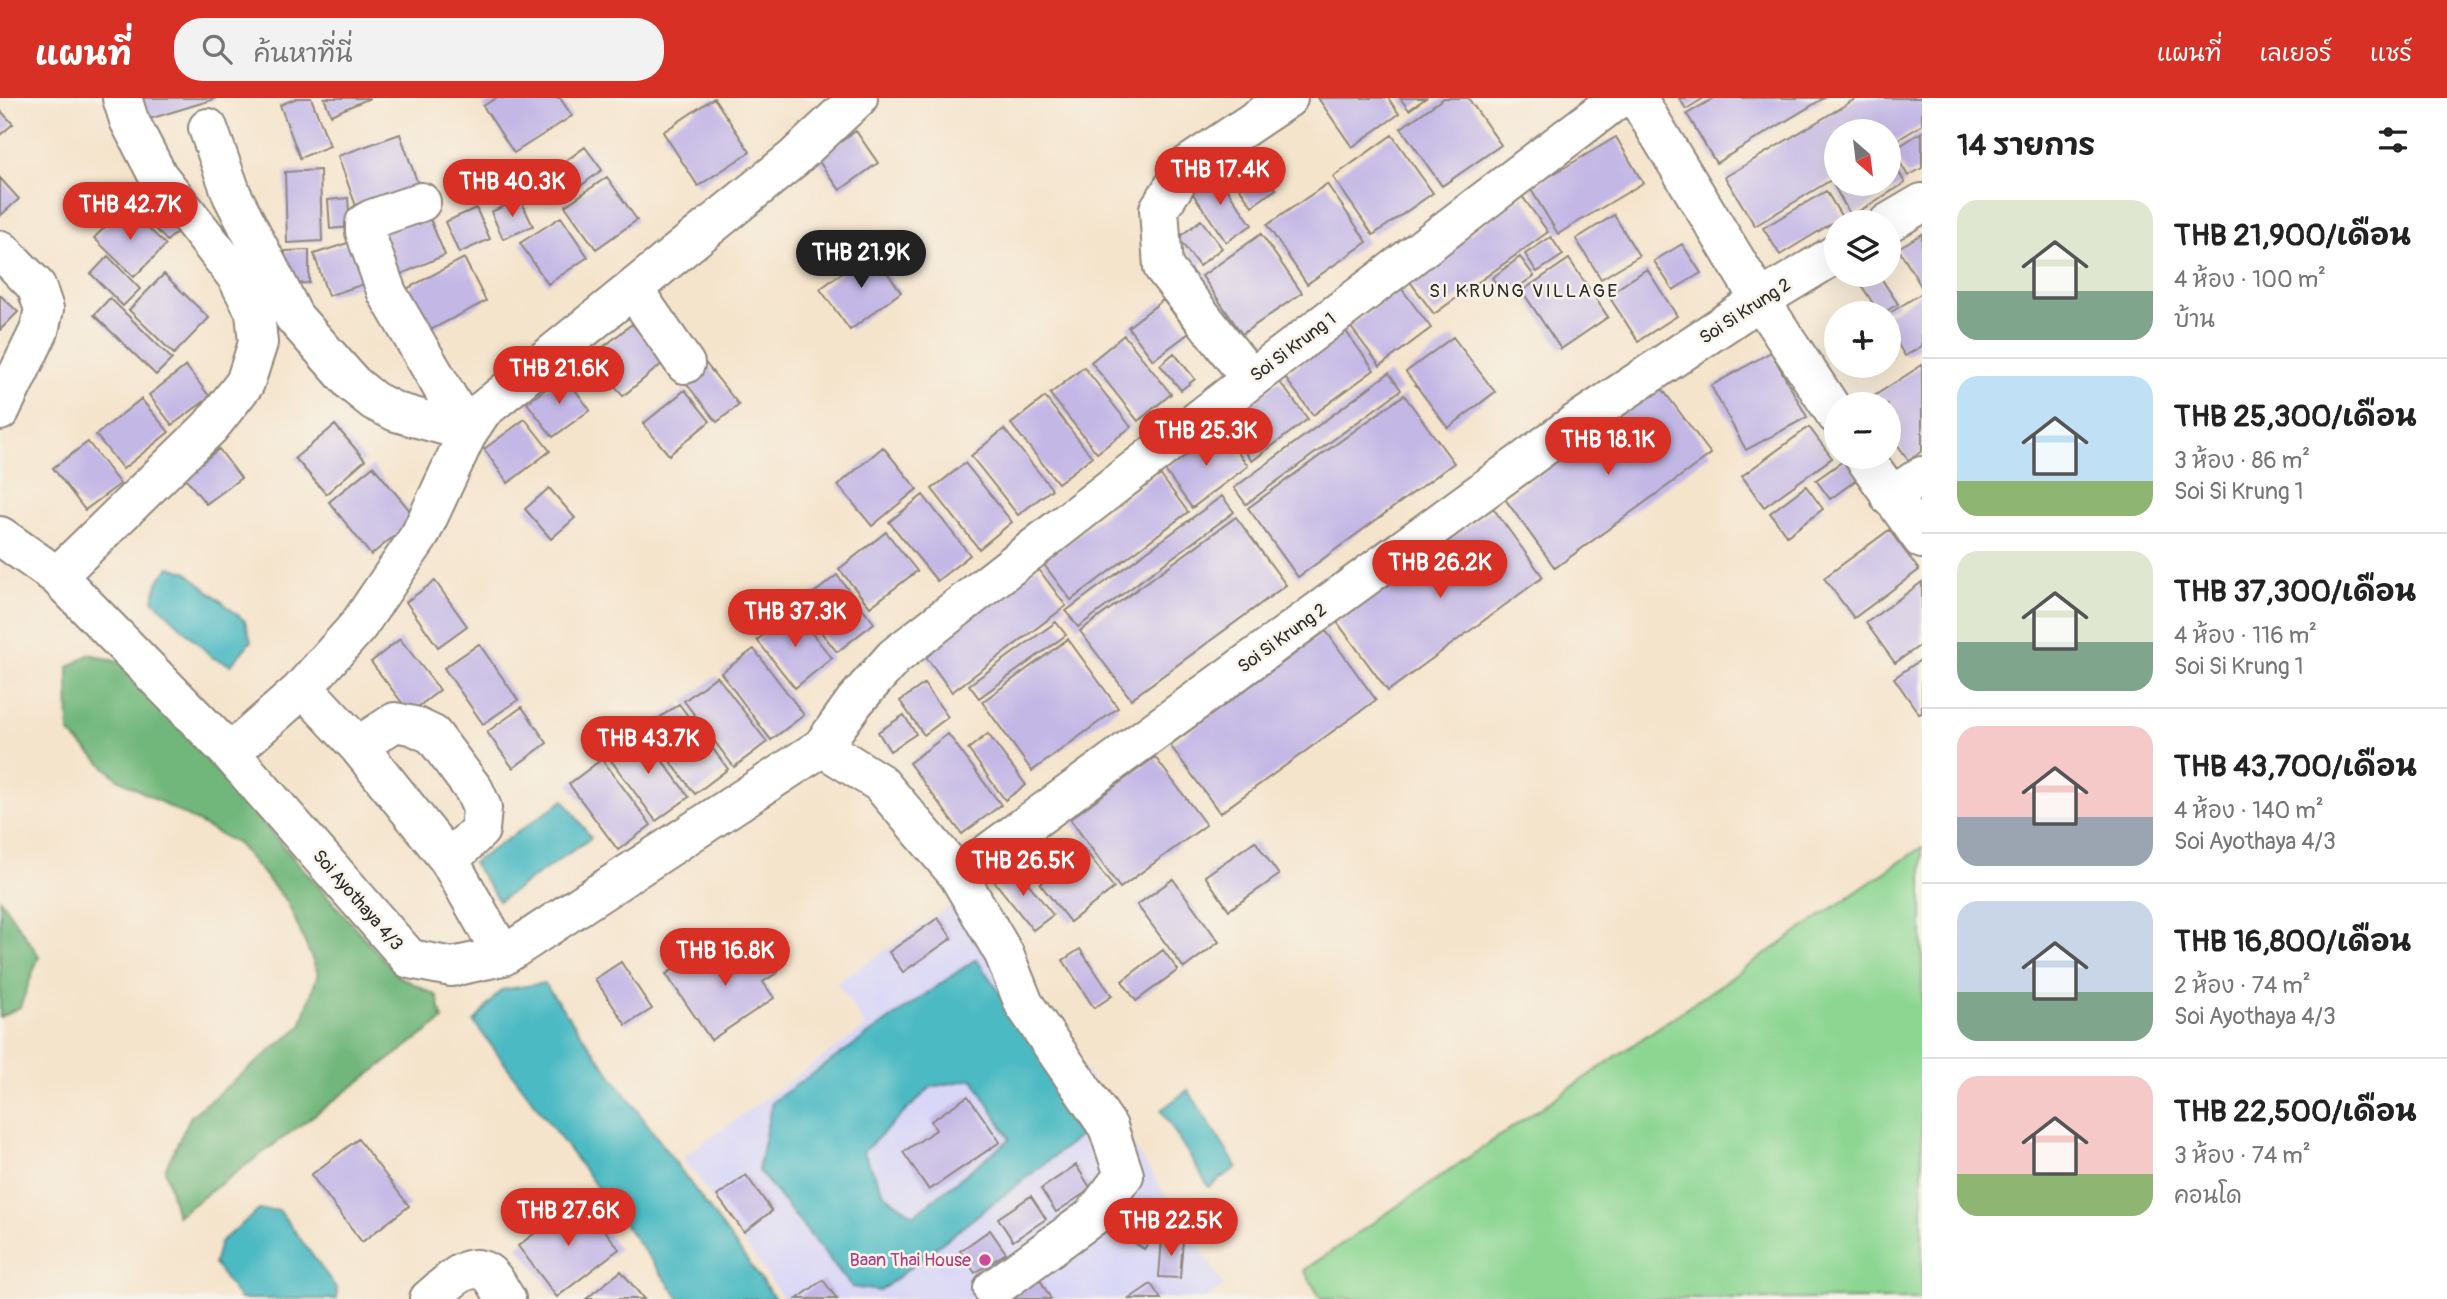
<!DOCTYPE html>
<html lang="th">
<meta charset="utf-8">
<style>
:root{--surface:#fff;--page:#f2f2f2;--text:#222;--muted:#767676;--line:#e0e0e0;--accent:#d93025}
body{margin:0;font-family:Pangolin,"Playpen Sans Thai",sans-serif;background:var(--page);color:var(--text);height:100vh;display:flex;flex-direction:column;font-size:26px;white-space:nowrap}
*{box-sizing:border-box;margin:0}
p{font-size:23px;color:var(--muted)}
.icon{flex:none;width:38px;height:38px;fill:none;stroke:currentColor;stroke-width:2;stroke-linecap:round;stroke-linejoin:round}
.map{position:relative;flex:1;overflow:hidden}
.panel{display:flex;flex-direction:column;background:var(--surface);width:525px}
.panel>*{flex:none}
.needle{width:46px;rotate:152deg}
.buttons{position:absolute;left:1824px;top:21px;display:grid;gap:14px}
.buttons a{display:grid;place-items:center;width:77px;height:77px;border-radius:50%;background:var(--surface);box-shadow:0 7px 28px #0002;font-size:35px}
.price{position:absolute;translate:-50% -60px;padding:0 16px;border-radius:24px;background:var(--accent);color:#fff;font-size:23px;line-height:46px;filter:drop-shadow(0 2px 4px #0008)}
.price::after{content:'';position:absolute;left:50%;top:42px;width:21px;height:16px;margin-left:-10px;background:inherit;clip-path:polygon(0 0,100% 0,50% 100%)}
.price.current{background:#222;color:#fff}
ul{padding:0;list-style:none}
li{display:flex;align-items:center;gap:21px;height:175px;padding:0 35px}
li+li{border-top:2px solid var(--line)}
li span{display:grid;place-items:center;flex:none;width:196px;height:140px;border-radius:21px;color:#555}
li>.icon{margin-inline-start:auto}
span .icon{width:84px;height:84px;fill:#fffc;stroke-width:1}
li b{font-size:30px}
h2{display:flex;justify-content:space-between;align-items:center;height:84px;padding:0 35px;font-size:30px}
header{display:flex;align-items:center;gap:42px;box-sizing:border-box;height:98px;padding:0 35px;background:var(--accent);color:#fff}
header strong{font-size:33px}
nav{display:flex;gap:38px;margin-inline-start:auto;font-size:24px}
.search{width:490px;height:63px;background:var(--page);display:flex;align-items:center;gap:18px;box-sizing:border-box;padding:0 24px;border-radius:28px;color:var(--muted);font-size:26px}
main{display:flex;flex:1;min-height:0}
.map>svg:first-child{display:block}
</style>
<header>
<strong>แผนที่</strong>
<div class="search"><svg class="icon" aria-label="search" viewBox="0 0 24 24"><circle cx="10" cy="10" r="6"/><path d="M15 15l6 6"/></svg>ค้นหาที่นี่</div>
<nav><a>แผนที่</a><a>เลเยอร์</a><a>แชร์</a></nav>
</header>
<main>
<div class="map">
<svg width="1922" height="1201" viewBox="0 0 1922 1201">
<rect width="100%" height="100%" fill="#f7f3e8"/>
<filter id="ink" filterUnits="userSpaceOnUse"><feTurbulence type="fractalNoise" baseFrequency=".0143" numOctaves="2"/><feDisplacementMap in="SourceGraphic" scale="14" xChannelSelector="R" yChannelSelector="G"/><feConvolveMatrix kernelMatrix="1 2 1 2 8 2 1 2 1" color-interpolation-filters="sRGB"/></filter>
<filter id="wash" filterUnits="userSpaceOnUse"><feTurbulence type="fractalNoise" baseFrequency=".00686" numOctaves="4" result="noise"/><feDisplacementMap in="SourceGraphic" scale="28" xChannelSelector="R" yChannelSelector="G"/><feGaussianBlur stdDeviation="1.57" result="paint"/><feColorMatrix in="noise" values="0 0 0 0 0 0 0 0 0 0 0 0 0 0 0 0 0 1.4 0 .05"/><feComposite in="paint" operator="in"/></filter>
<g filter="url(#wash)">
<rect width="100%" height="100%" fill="#f5e4cc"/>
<path fill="#d9d7f7" d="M953 806 1077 960 1224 1188 1206 1201H784L683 1059 866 929 837 885Z"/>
<path fill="#8cd692" stroke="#5c805e" stroke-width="2" d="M1922 749V1201H1321L1304 1172Z"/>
<path fill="#71b77c" stroke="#4e7154" stroke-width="2" d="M90 556 121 565 398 878 437 898 443 922 177 1118 165 1071 191 1018 301 928 318 875 288 805 238 746 118 681 69 635 68 569Z
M0 801 39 858 20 909 0 919Z"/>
<path fill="#4cbac3" stroke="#3c7277" stroke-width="2" fill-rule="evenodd" d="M170 469 186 474 245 523 251 543 231 567 213 560 153 502 158 483Z
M564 702 591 740 499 803 473 765Z
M976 861 1076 1002 1080 1038 880 1193 852 1189 758 1072 772 1004ZM973 981 1010 1041 914 1117 885 1097 863 1054 931 989Z
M544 885 775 1201H680L474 924 501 892Z
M1188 992 1237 1069 1209 1089 1161 1012Z
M259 1112H279L337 1191V1201H240L214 1166 220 1144Z"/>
<g id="blocks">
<path fill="#c3b7e6" d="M139 0H215V1L146 22Z
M297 0H311L330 48 300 60 280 7Z
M324 0H370L331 17Z
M496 0H560L572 18 514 55 483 8Z
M714 0 750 54 698 88 663 34Z
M1318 0H1388L1399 16 1352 49Z
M1400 0H1426L1409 12Z
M1444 0H1468L1501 47 1442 88 1401 30Z
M1679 0H1704L1686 11Z
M1714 0H1824L1716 65 1687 16Z
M1857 0H1922V27L1888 48V33H1836V79L1755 128 1725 79Z
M0 12 13 26 0 37Z
M856 33 878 65 840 92 817 61Z
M1922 34V70L1908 78 1893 52Z
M400 36 419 89 357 111 338 58Z
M1392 37 1433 95 1373 137 1333 79Z
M1616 39 1643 85 1558 136 1530 90Z
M585 49 602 72 564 100 547 77Z
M1246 49 1276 91 1252 108 1222 65Z
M1888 56 1905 85 1851 118 1834 88 1838 86H1888Z
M320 72 322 143 287 145 285 74Z
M1214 73 1252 127 1226 144 1189 90Z
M607 79 637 122 596 151 565 108Z
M0 80 19 101 0 118Z
M1327 86 1367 144 1307 186 1267 127Z
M143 92 180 131 167 143 131 104Z
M1826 93 1842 119 1780 157 1763 130Z
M1522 98 1548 134 1434 216 1408 181Z
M348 100 350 129 330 131 328 102Z
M520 101 533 128 503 141 491 114Z
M126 108 166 147 134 179 94 140Z
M476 110 490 141 459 155 445 124Z
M427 114 445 157 390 181 372 137Z
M1614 117 1639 158 1601 181 1576 141Z
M561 119 588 159 548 186 520 145Z
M1201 122 1222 150 1199 168 1178 140Z
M1261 136 1302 195 1242 236 1202 178Z
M1922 136V190L1898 150Z
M1551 139 1563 157 1537 174 1525 156Z
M360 141 373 183 328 198 314 156Z
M1682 146 1701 175 1673 192 1654 163Z
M309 152V185L285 186V153Z
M872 153 901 194 850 232 820 191Z
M108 158 140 191 123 208 91 176Z
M1520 159 1534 178 1505 198 1492 180Z
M464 160 486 203 421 237 399 195Z
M1569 161 1608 219 1561 251 1522 193Z
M1647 171 1677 218 1638 243 1608 197Z
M164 176 209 220 174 256 129 212Z
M1879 177 1898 206 1883 215H1879L1862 188Z
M1401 190 1431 230 1380 268 1350 228Z
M1922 195V248L1905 258 1888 230V216Z
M0 197 18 214 0 232Z
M110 200 172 261 156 277 94 217Z
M1163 202 1189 235 1153 262 1128 229Z
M632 226 664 264 623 298 590 260Z
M1345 232 1374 272 1313 317 1284 278Z
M1124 237 1171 296 1138 323 1091 264Z
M1453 239 1495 294 1448 330 1406 274Z
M1771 254 1807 319 1746 352 1711 288Z
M1174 255 1195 281 1181 292 1160 267Z
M703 262 739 307 717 324 681 279Z
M1922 267V353L1908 362 1888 333V306H1871L1868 302Z
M186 268 210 299 172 327 149 297Z
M1084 269 1131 329 1097 355 1050 296Z
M1389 275 1401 292 1246 406 1234 390Z
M564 277 590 312 553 339 527 305Z
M1279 283 1308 321 1252 363 1224 325Z
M1660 288 1711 356 1555 470 1505 401Z
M685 292 710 323 669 357 643 326Z
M1404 297 1454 365 1298 479 1248 410Z
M1045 299 1092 359 1058 385 1011 326Z
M141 301 169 334 123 371 96 337Z
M525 321 550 353 508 385 484 351Z
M335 327 365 362 326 396 295 360Z
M1809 329 1832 360 1764 409 1742 378Z
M1219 330 1248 368 1192 410 1164 371Z
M1004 331 1052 391 1018 417 971 358Z
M88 344 120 386 85 412 53 370Z
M883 349 917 391 872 428 838 387Z
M219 351 241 380 206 406 184 378Z
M1846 361 1859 380 1830 401 1816 382Z
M965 365 1012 424 979 451 932 391Z
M373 368 416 420 371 457 329 404Z
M1159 375 1188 414 1071 502 1042 464Z
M1806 388 1823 411 1787 438 1770 415Z
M549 390 575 420 551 441 525 411Z
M923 397 970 457 937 483 889 424Z
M1222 398 1234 414 1078 529 1066 513Z
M1493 410 1543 479 1388 593 1337 524Z
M1236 419 1286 487 1131 601 1080 533Z
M1889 432 1919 472 1854 520 1824 480Z
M886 434 917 473 870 509 839 471Z
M1037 469 1066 508 952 594 923 555Z
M837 477 874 525 837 554 799 507Z
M435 483 467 528 438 549 406 504Z
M1922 484V546L1895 565 1866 525Z
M794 513 832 560 795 590 757 542Z
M1056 524 1066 537 979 600 969 587Z
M1326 533 1376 602 1220 715 1170 647Z
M400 541 440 592 410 615 371 564Z
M1068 541 1118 610 1032 673 982 604Z
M479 546 518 602 483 626 444 570Z
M754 551 804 617 771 642 721 575Z
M1922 561V615L1919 616 1894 580Z
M717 578 767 644 734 669 684 603Z
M924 586 948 619 924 637 900 603Z
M679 606 728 671 695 696 645 630Z
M522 609 547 645 513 670 487 634Z
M904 617 916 636 890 653 878 634Z
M640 632 689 699 656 723 607 657Z
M948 636 1001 707 962 736 909 665Z
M988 636 1026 687 1005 702 968 651Z
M1155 659 1206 727 1120 790 1070 721Z
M602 661 651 727 618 752 569 686Z
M1255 743 1279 777 1229 812 1205 778Z
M1084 751 1114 790 1070 824 1040 786Z
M1014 767 1053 817 1033 832 994 783Z
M1173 781 1219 844 1184 870 1137 807Z
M938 820 952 840 903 874 889 854Z
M757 842 778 874 763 884 774 900 711 942 666 876 696 856 708 874Z
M1080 851 1112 898 1094 910 1063 862Z
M1163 852 1178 872 1136 903 1122 883Z
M621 864 652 911 626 927 595 881Z
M968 998 1000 1044 929 1092 903 1054 936 1032 931 1023Z
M358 1041 409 1108 362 1144 311 1077Z
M1076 1067 1091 1091 1056 1114 1041 1091Z
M746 1077 772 1113 744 1134 717 1098Z
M1031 1098 1046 1121 1013 1143 998 1120Z
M580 1100 619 1151 557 1199 518 1148Z
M1131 1107 1161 1127 1144 1151 1115 1131Z
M990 1132 1006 1155 975 1175 960 1153Z
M1162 1140 1183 1142 1180 1180 1159 1179Z
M621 1173 644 1201H586Z
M1038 1178 1051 1201H1016L1011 1193Z
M823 1182 837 1201H797Z
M1151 1186 1161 1201H1129Z"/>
</g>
</g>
<g filter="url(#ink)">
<use href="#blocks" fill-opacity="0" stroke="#90887c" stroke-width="2"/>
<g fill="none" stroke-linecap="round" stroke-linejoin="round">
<defs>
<path id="minor" d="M1637 0 1760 202 1836 317
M208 30 232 97 294 219 353 286 374 303 396 314 468 334
M421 104 372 121 365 125V134L387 195 468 334
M1888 125 1922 105
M633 191 685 266
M1251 281 1163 169 1159 111 1188 67 1288 0
M0 313 39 233 44 211 36 188 1 152
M1864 359 1922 441
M1890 399 1922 378
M0 438 57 478 230 655 410 861 452 869 503 858 822 649 855 603 894 559 1251 281 1619 0
M57 478 210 329 245 285 258 245 255 214 237 179 158 78 129 22 122 0
M300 593 314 601 358 648 449 762 503 858
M358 648 395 624 414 628 433 637 474 692 482 710 480 732 449 762
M822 649 880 685 958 777 1573 327 1760 202 1836 156
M230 655 300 593 358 528 420 437 468 334 482 313 793 61 858 0
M958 777 1004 856 1024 906 1108 1029 1124 1077 1092 1119 993 1191
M429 1201C444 1190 465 1162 486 1174 495 1179 500 1193 506 1201"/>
</defs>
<use href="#minor" stroke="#90887c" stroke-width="42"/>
<use href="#minor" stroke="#fff" stroke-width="38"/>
</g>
</g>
<circle fill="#d1479c" stroke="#f7f3e8" stroke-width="2.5" cx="985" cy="1162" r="7"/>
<g text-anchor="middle" stroke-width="5" stroke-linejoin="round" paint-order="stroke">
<g font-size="18" fill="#2b2b2b" stroke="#f7f3e8">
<text transform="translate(1745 213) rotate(-33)" y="6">Soi Si Krung 2</text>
<text transform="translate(1293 249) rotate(-37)" y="6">Soi Si Krung 1</text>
<text transform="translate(1282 540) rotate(-36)" y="6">Soi Si Krung 2</text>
<text transform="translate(358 802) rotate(49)" y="6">Soi Ayothaya 4/3</text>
</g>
<g font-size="18" fill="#b23c85" stroke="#f7f3e8" text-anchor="end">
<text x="971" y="1168">Baan Thai House</text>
</g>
<g font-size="19" letter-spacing="2" fill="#2b2b2b" stroke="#f7f3e8">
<text x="1524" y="199">SI KRUNG VILLAGE</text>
</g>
</g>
</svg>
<div class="buttons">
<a><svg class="needle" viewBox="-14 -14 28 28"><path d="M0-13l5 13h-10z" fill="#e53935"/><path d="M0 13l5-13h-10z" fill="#767676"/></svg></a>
<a><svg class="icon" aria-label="layers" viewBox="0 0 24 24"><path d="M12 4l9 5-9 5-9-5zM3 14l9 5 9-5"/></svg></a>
<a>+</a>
<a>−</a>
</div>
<b class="price" style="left:1220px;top:109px">THB 17.4K</b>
<b class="price" style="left:512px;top:121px">THB 40.3K</b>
<b class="price" style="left:130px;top:144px">THB 42.7K</b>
<b class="price current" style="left:861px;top:192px">THB 21.9K</b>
<b class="price" style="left:559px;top:308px">THB 21.6K</b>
<b class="price" style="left:1206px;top:370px">THB 25.3K</b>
<b class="price" style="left:1608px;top:379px">THB 18.1K</b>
<b class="price" style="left:1440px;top:502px">THB 26.2K</b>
<b class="price" style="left:795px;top:551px">THB 37.3K</b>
<b class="price" style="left:648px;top:678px">THB 43.7K</b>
<b class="price" style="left:1023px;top:800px">THB 26.5K</b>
<b class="price" style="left:725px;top:890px">THB 16.8K</b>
<b class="price" style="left:568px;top:1150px">THB 27.6K</b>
<b class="price" style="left:1171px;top:1160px">THB 22.5K</b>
</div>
<section class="panel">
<h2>14 รายการ<svg class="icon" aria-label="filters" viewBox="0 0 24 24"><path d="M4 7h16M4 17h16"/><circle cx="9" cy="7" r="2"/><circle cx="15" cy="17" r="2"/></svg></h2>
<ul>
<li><span style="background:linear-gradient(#dfe7d0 65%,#7fa58c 0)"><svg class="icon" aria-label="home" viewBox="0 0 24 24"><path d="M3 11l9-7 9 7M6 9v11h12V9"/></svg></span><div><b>THB 21,900/เดือน</b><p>4 ห้อง · 100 m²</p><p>บ้าน</p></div></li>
<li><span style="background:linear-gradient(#bfe0f5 75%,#8fb573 0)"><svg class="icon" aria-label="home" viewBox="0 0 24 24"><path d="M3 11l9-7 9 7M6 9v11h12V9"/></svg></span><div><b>THB 25,300/เดือน</b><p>3 ห้อง · 86 m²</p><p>Soi Si Krung 1</p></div></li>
<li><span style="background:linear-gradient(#dfe7d0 65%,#7fa58c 0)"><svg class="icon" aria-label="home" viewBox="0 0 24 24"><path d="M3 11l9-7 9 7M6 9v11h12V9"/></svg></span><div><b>THB 37,300/เดือน</b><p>4 ห้อง · 116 m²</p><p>Soi Si Krung 1</p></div></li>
<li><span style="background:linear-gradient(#f6c9c9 65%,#9aa5b1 0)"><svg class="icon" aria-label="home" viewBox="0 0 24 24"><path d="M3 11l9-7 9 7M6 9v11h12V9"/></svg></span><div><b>THB 43,700/เดือน</b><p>4 ห้อง · 140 m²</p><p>Soi Ayothaya 4/3</p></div></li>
<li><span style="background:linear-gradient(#c9d6e8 65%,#7fa58c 0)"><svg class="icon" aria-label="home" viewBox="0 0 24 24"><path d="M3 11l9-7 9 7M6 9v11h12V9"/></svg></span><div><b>THB 16,800/เดือน</b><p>2 ห้อง · 74 m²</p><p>Soi Ayothaya 4/3</p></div></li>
<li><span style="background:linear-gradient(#f6c9c9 70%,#8fb573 0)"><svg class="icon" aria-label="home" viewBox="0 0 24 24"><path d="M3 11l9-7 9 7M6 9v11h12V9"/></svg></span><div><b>THB 22,500/เดือน</b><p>3 ห้อง · 74 m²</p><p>คอนโด</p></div></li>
</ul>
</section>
</main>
